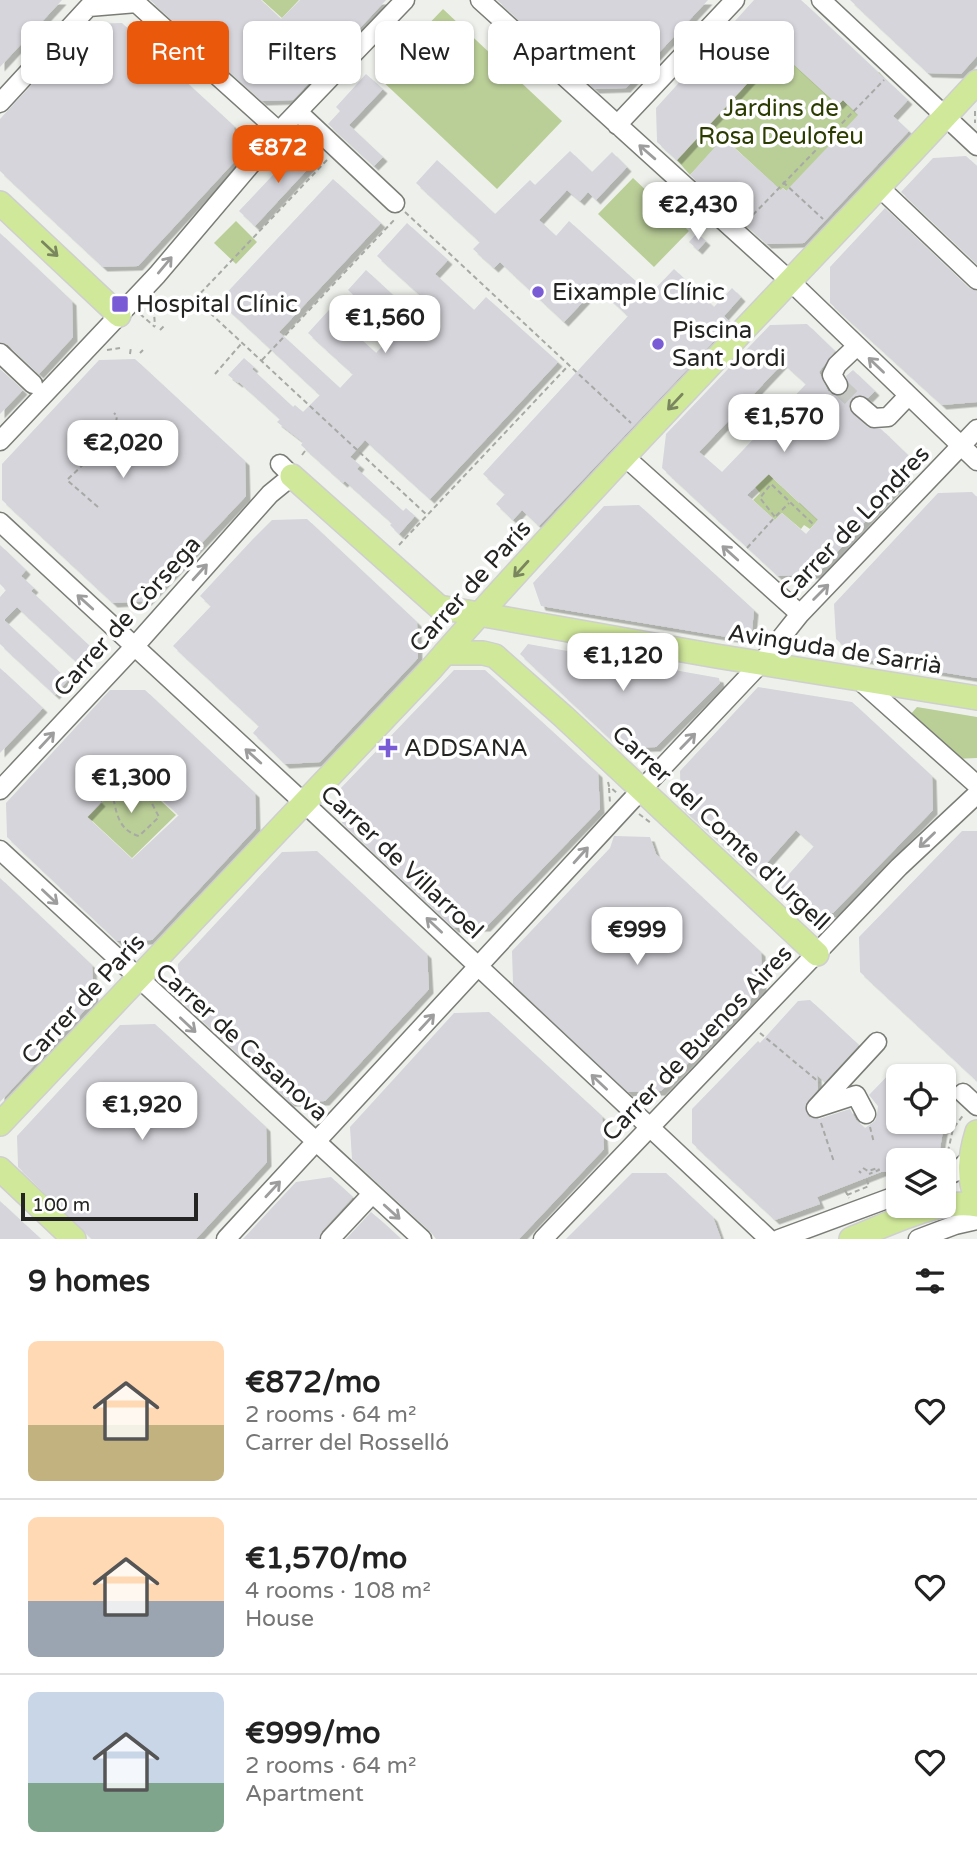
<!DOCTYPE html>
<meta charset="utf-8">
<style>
:root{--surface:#fff;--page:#f6f6f6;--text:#222;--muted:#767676;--line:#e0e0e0;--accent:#ea580c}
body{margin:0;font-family:"Varela Round",sans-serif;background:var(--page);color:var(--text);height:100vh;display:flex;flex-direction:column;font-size:26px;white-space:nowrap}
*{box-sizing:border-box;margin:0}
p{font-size:23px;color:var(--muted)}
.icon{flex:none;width:38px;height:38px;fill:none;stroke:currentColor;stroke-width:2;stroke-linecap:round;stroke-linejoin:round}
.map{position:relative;height:1239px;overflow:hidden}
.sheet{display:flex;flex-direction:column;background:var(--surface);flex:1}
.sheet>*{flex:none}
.guide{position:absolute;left:21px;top:21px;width:936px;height:63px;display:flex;gap:14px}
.tools{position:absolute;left:886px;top:1064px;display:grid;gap:14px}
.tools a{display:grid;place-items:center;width:70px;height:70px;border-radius:10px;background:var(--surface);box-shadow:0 2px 5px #0004;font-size:35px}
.scale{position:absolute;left:21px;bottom:18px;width:177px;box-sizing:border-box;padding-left:7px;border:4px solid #242523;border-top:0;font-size:19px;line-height:24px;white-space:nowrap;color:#242523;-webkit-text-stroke:5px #fff;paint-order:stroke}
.price{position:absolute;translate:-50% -60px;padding:0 16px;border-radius:14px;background:#fff;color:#222;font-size:23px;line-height:46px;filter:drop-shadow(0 2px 4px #0008)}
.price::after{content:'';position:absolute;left:50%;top:42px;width:21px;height:16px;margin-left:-10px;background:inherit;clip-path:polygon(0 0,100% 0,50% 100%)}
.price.active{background:var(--accent);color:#fff}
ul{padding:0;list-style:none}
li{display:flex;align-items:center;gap:21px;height:175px;padding:0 28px}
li+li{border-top:2px solid var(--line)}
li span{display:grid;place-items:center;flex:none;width:196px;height:140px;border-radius:10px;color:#555}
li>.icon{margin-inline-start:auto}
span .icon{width:84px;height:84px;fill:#fffc;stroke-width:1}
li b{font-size:30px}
h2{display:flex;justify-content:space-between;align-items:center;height:84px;padding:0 28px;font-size:30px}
.chip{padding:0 24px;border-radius:10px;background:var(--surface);box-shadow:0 2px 5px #0004;font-size:24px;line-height:63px}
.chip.active{background:var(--accent);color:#fff}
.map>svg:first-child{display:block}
</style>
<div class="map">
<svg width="977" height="1239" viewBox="0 0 977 1239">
<defs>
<filter id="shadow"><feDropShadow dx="4.5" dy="4.5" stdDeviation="0" flood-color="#0004"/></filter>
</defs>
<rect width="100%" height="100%" fill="#eef1eb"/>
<path fill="#bace98" d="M262 0H299L282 18Z
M443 9 562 121 497 189 378 77Z
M778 50 838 105 843 100 848 105 879 72 891 85 822 223 783 188 747 227 740 221 774 184 724 138 690 175 677 160Z
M633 178 689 231 654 267 598 214Z
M236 221 257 242 236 264 214 243Z
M767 473 799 503 808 493 818 520 810 529 804 525 801 529 782 513 775 520 753 500 760 493 755 487Z
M917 707 977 717V758L955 759 910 715Z
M131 773 176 815 132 858 88 817Z"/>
<path fill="#d5d5db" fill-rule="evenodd" filter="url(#shadow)" d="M0 0H62L0 67Z
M150 0H261L281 19 300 0H386L293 100 262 101Z
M497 0H708L626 88 595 89Z
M754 0H801L908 100 893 116 909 131 804 243 767 244 690 175 723 138 781 190 783 188 786 191 858 115 843 100 838 105 778 50 677 160 657 142 656 108Z
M850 0H977V56L961 74 928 73Z
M122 23 234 126 235 161 138 266 103 267 0 171V119L88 24Z
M366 74 383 89 349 125 383 157 374 166 328 124 340 111 336 107Z
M302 144 317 159 255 226 239 211Z
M570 151 592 172 612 152 627 167 596 200 588 192 580 201 567 190 539 220 556 236 569 221 650 294 674 269 714 307 732 288 741 297 724 316 731 323 539 526 522 510 513 520 496 504 505 494 483 474 628 316 597 287 564 322 500 262 494 268 473 249 480 242 416 183 437 160 495 214 530 180 535 185Z
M966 156 977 166V264L901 192 933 158Z
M333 179 381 223 279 332 340 388 353 374 308 333 329 310 376 353 395 333 348 290 366 270 420 320 432 306 377 256 407 223 448 260 435 274 474 310 486 297 558 362 430 499 365 440 350 457 360 465 357 469 403 511 406 508 415 516 399 534 390 525 392 523 345 481 343 483 301 445 303 442 277 422 280 419 239 382 238 383 228 375 244 358 254 367 252 369 293 407 295 405 303 412 320 395 219 301Z
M885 208 969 288 977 291V402L942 405 830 303V267Z
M0 233 72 301 73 337 39 374 8 345 0 342Z
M697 233 706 241 698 250 689 242Z
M807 324 835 351 819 372 828 391 838 396 844 394 849 385 846 376 853 370 875 391 868 398 861 395 852 398 849 403 850 410 867 427 881 429 911 458 899 471 906 477 817 574 778 576 662 468 666 434 770 325ZM783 363 806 384 722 472 699 452ZM769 474 818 520 806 534 782 513 775 520 747 495Z
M135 359 245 461 246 496 147 601 113 603 2 500V464L99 360Z
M0 369 23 390 0 414Z
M972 492 977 497V678L857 658 836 639 834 604 938 493Z
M639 505 754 610 751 641 541 606 533 583 604 506Z
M307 519 417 622 418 658 320 762 285 764 253 733 259 726 173 646 211 606 200 596 252 540 272 520Z
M0 545 26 570 21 576 34 588 31 591 95 651 81 666 17 607 4 620 68 680 55 695 0 644V597L6 590 0 584Z
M528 644 719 678 720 683 656 747 620 748 520 654Z
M0 668 43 708 0 753Z
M454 670H485L598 773 600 809 486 927 454 928 342 823 339 790Z
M758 687 852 702 932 776 933 810 833 913H799L774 891 814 846 796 830 756 875 681 807 680 771Z
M110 690H145L255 793 256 828 152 940 117 941 7 837 6 803ZM126 766 179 815 132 859 87 817 101 802 97 798Z
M962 831H977V1081L860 972 859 937Z
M614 836 650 837 656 854 761 952 762 987 661 1091 628 1092 513 984 512 951 610 848Z
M317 851 427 954 429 989 325 1101 290 1102 179 999 178 964 282 852Z
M0 878 92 965 94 1000 0 1102Z
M810 1000 859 1045 825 1082 817 1075 818 1089 805 1106 809 1117 819 1119 850 1109 856 1120 865 1128 875 1121 877 1115 878 1106 869 1095 898 1065V1122H948L943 1131 938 1160H898V1171L881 1172 817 1197 820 1204 775 1220 692 1143V1109L758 1041 760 1043 798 1001Z
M489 1012 602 1116 604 1149 519 1239H436L430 1231 352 1159 350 1127 454 1013Z
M155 1024 266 1127 267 1162 196 1239H92L18 1167 17 1136 120 1025Z
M632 1173H666L713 1217 721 1239H566Z
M331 1177 353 1197 322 1231 319 1239H243L296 1182Z
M0 1201 16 1216 41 1239H0Z
M371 1212 385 1224 401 1239H346Z"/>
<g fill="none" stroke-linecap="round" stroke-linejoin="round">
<path stroke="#c6c8c3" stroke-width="18" stroke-dasharray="18 9" stroke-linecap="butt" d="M838 385 860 406"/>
<defs>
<path id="minor" d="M133 0 273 126 260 141
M480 0 789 280 977 461
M821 0 977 146
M89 7 137 3
M0 103 95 0
M298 112 395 203
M617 125 735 0
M878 186 977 280
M0 353 33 384
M838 385 832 375 837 365 857 346
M860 406 874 418 888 417 908 396
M0 441 157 275 280 130 405 0
M624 456 800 614
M0 522 303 802 769 1239
M858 679 977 785
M0 790 134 647 270 494 292 476 280 464
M0 850 422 1239
M963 1093 977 1106
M866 1114 856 1095 816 1108 877 1042
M943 1178 957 1171 971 1158
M226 1239 628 804 761 663 800 614 977 429
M330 1239 372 1194
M543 1239 899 867 977 794
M779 1239 898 1195
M918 1239 955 1225 977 1220"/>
<path id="major" d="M0 203 119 315
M292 476 439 607 716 656 977 698
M445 653H483L495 656 564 717 817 954
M0 1124 432 668C608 467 796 278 977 82
M977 1132C970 1155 967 1177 977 1200
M0 1169 74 1239
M851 1239C887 1225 938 1198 977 1205"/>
</defs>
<use href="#minor" stroke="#7a7c76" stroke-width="21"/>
<use href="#major" stroke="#cfcfcf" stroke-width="26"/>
<path stroke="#a7a9a5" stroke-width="2" stroke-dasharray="5 3.5" stroke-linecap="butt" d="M975 111V123
M327 160 195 299 428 516
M783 182 823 219
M405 212 631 423
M747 221 884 80
M153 300 155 326
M140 314 155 327
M160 330 164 326
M107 350 120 348
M140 353 143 350
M130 354 131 347
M262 360 395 219
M215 374 241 344
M302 455 305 451
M98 507 67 480 114 435 117 416 114 413
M776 516 789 503
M399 545 568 366
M747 548 775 517 760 498 771 484 814 525
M430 621 432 643
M113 780C137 770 150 800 159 817L139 836C116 830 116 808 111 787L119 777
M608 782 609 786 617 793
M609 788 610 803
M639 814 651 823
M760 1033 820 1083
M907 1076 911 1074
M821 1123 834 1162
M870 1127 874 1143
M946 1160 953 1129 964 1114
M863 1168 868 1171 878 1168 879 1170 869 1174
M859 1171 861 1173
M886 1172 889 1181
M845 1190 849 1198
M847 1195 869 1186 866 1178"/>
<use href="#minor" stroke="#fff" stroke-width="18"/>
<use href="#major" stroke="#d0e89a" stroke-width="23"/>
</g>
<defs><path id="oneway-shaft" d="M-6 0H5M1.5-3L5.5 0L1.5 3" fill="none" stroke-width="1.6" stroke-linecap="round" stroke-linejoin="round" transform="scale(1.75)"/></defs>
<g stroke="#9c9d9c">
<use href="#oneway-shaft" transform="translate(647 152) rotate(-139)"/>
<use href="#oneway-shaft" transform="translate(165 265) rotate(-50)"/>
<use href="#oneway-shaft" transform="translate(876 365) rotate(-136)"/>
<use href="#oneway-shaft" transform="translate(730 553) rotate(-138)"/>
<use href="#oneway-shaft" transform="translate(200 572) rotate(-48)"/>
<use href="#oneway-shaft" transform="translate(821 592) rotate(-45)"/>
<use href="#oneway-shaft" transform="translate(85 602) rotate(-138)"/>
<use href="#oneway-shaft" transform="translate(47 740) rotate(-47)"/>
<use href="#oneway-shaft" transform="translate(688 741) rotate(-46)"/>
<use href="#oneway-shaft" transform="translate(253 756) rotate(-138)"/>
<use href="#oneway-shaft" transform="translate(927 840) rotate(136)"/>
<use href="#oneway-shaft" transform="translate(581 855) rotate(-48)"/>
<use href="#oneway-shaft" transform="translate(50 897) rotate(43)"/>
<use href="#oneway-shaft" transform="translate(434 925) rotate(-137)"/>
<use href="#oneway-shaft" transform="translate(427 1022) rotate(-47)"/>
<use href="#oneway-shaft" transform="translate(188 1025) rotate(43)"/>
<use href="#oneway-shaft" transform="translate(599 1082) rotate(-137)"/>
<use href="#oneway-shaft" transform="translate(273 1189) rotate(-47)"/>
<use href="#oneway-shaft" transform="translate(392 1212) rotate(42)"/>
</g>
<g stroke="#7a865e">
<use href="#oneway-shaft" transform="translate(50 249) rotate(43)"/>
<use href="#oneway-shaft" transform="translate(675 402) rotate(133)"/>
<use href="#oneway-shaft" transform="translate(521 569) rotate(132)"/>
</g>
<g fill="#795bd5" stroke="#fff" stroke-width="2.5">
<circle cx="538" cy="292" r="7"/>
<rect x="111" y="295" width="18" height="18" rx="3.5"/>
<circle cx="658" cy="344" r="7"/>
<path d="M384.5 737.5h7v7h7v7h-7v7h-7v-7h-7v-7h7z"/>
</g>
<g text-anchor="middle" stroke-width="7" stroke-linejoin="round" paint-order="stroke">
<g font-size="24" fill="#2c3c01" stroke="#fff">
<text x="781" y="116">Jardins de<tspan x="781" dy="28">Rosa Deulofeu</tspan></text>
</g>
<g font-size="24" fill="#242523" stroke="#fff" text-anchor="start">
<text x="552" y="300">Eixample Clínic</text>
<text x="136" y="312">Hospital Clínic</text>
<text x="672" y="338">Piscina<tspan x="672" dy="28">Sant Jordi</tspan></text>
<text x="404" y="756">ADDSANA</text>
</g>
<g font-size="24" fill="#242523" stroke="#fff">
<text transform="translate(854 523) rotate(-46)" y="8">Carrer de Londres</text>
<text transform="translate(470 586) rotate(-48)" y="8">Carrer de París</text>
<text transform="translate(127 616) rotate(-48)" y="8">Carrer de Còrsega</text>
<text transform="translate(835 649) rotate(9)" y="8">Avinguda de Sarrià</text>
<text transform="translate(721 828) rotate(43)" y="8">Carrer del Comte d'Urgell</text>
<text transform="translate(402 862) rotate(43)" y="8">Carrer de Villarroel</text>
<text transform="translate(83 999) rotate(-47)" y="8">Carrer de París</text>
<text transform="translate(242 1042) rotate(42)" y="8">Carrer de Casanova</text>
<text transform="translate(697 1043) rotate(-46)" y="8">Carrer de Buenos Aires</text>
</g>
</g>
</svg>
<div class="tools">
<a><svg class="icon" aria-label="locate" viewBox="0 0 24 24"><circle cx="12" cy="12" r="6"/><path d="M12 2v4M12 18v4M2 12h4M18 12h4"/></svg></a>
<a><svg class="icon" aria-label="layers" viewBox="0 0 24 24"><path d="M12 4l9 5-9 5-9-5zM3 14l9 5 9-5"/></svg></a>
</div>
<div class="scale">100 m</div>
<b class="price active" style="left:278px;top:185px">€872</b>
<b class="price" style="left:698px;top:242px">€2,430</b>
<b class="price" style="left:385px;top:355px">€1,560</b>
<b class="price" style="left:784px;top:454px">€1,570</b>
<b class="price" style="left:123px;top:480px">€2,020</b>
<b class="price" style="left:623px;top:693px">€1,120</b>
<b class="price" style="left:131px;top:815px">€1,300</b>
<b class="price" style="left:637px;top:967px">€999</b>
<b class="price" style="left:142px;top:1142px">€1,920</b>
<div class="guide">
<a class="chip">Buy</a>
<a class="chip active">Rent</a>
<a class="chip">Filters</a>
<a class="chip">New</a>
<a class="chip">Apartment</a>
<a class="chip">House</a>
</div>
</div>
<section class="sheet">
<h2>9 homes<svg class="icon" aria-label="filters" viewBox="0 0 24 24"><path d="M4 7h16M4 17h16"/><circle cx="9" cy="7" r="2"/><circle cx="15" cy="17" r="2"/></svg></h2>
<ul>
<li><span style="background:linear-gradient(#ffd9b3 60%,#c2b280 0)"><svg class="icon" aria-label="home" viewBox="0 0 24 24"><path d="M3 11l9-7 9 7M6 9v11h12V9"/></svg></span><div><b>€872/mo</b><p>2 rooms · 64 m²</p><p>Carrer del Rosselló</p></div><svg class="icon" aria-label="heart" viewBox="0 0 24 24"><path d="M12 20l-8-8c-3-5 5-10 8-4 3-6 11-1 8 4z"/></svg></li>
<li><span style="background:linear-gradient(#ffd9b3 60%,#9aa5b1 0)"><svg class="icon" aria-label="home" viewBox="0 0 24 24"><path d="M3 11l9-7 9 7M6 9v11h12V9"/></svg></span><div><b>€1,570/mo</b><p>4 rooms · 108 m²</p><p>House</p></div><svg class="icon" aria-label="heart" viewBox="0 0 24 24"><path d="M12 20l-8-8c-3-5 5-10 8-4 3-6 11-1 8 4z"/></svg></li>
<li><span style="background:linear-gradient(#c9d6e8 65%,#7fa58c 0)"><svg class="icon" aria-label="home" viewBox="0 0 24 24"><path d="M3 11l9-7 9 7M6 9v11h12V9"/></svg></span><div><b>€999/mo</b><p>2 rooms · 64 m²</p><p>Apartment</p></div><svg class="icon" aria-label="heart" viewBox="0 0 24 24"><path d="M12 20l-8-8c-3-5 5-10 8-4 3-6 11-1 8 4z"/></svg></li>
</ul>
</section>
